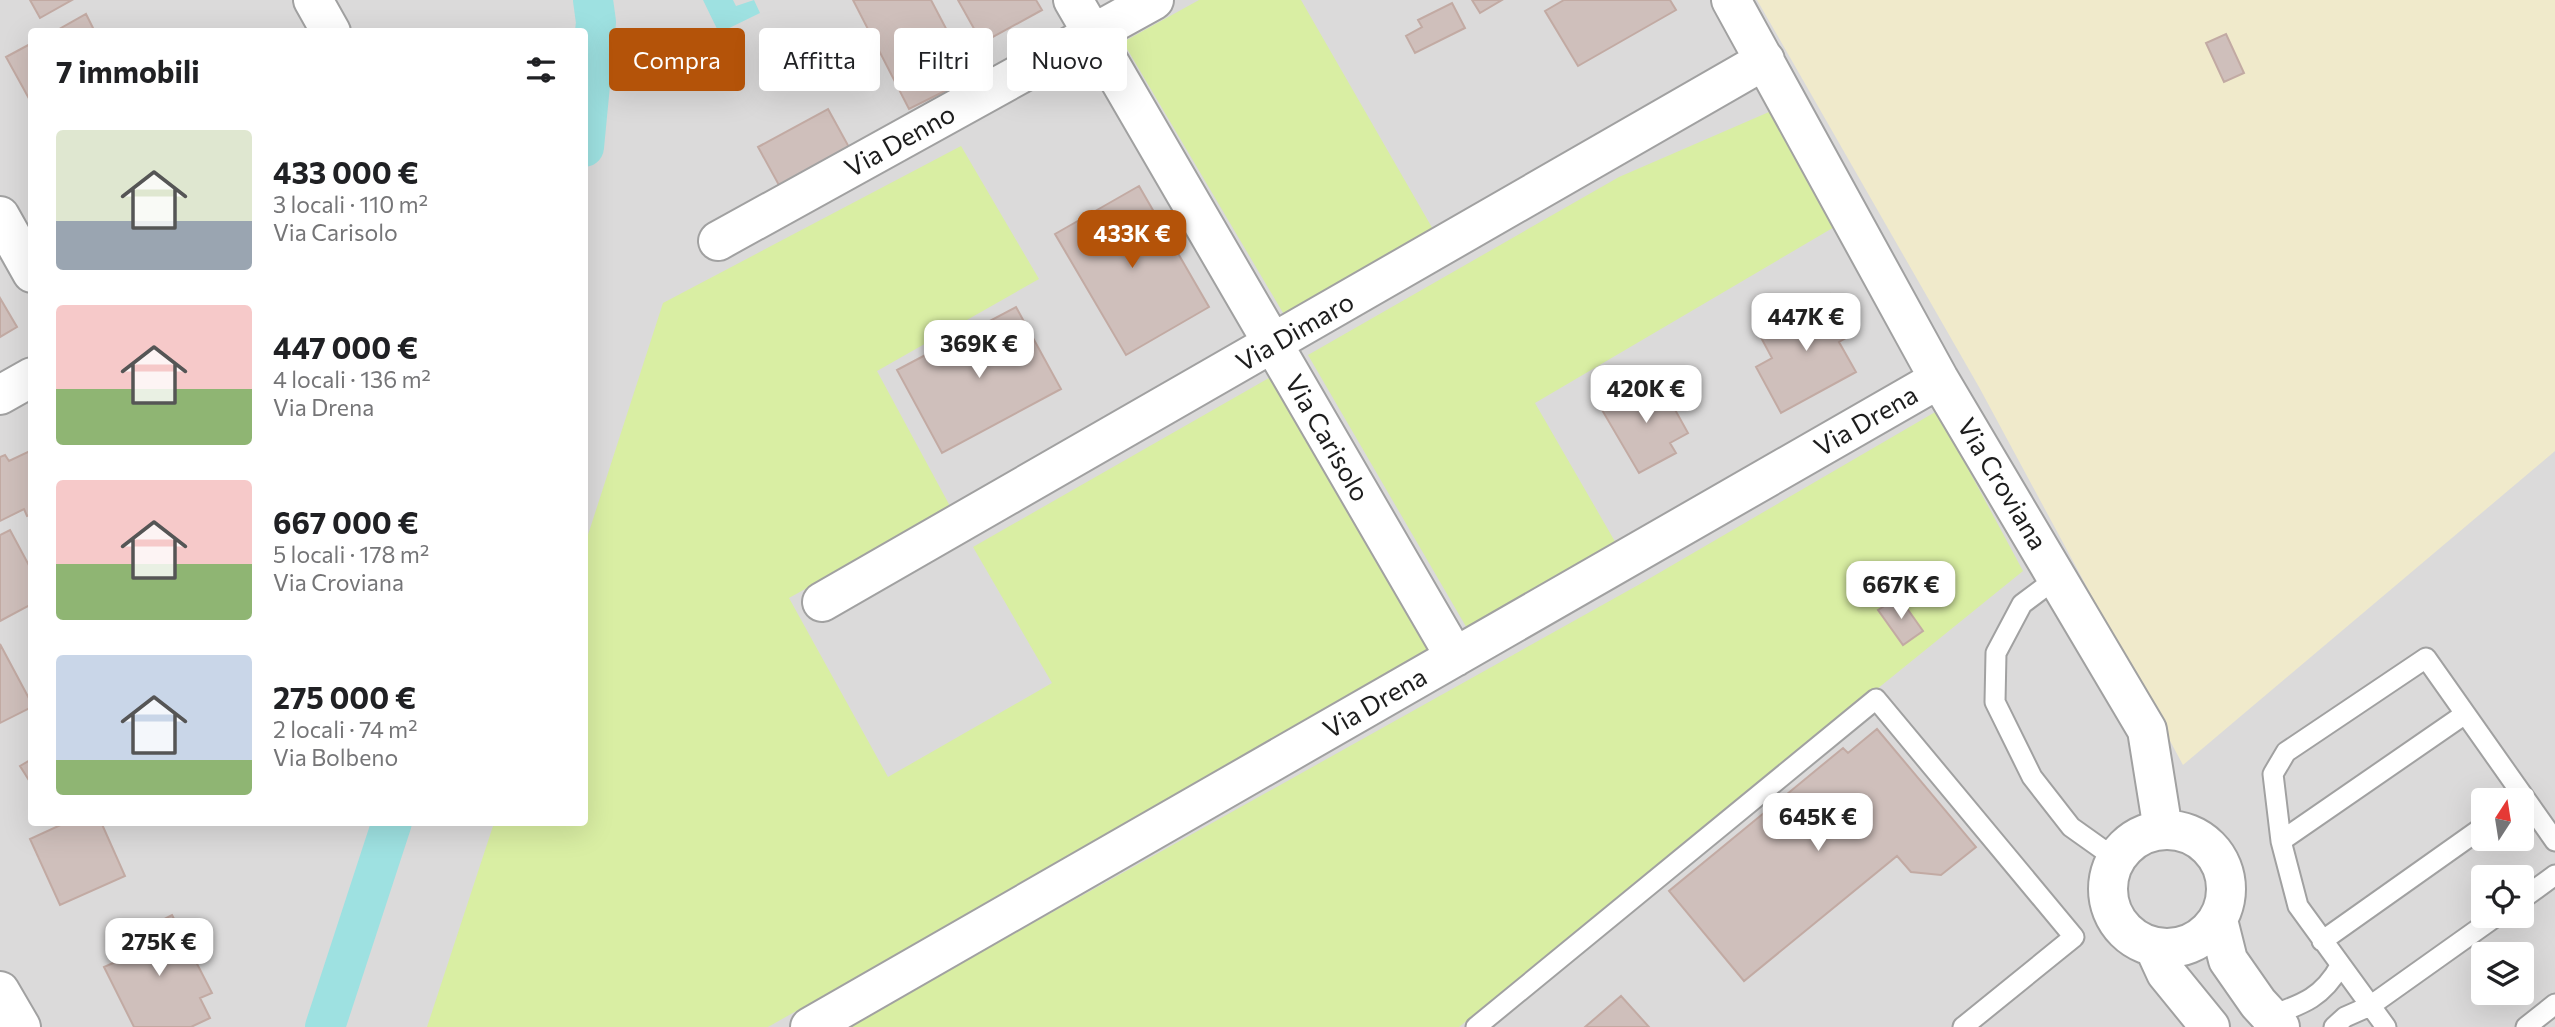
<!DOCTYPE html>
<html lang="it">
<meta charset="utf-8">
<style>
:root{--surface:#fff;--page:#f6f6f6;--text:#202124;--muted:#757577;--accent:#b45309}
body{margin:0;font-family:Commissioner,sans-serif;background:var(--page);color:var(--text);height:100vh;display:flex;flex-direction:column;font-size:26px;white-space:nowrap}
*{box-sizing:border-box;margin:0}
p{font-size:23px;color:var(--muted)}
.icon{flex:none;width:38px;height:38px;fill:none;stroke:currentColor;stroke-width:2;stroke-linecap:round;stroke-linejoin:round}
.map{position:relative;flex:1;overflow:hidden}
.drawer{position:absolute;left:28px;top:28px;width:560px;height:798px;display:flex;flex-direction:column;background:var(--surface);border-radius:7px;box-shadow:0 7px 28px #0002}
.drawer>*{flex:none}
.top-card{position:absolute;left:609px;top:28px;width:665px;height:63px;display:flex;gap:14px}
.needle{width:46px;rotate:12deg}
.controls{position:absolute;left:2471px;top:788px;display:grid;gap:14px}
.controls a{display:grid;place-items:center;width:63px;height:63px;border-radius:7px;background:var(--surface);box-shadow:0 7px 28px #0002;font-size:35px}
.price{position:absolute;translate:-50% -60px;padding:0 16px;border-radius:14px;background:#fff;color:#222;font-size:23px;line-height:46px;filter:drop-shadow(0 2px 4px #0008)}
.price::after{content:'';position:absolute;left:50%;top:42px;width:21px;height:16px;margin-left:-10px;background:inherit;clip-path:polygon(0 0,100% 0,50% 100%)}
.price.selected{background:var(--accent);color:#fff}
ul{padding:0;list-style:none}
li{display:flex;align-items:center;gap:21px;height:175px;padding:0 28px}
li span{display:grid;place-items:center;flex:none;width:196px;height:140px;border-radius:7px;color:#555}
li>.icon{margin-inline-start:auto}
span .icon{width:84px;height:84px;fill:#fffc;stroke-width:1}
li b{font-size:30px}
h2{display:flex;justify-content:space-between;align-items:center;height:84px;padding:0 28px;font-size:30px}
.chip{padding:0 24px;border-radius:7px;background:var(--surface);box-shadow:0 7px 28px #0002;font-size:24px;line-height:63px}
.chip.selected{background:var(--accent);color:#fff}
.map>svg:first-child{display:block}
</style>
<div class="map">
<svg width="2555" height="1027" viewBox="0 0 2555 1027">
<rect width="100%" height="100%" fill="#efe8e2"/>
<path fill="#dbdada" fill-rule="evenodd" d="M0 0H2555V1027H0ZM32 32H584V822H32ZM2483 800H2522V838H2483ZM2483 877H2522V915H2483ZM2483 954H2522V992H2483Z"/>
<path fill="#f0eacb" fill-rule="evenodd" d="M1757 0H2555V451L2183 765 1979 387ZM2226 34 2244 73 2224 82 2206 44Z"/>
<path fill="#d9eea3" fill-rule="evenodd" d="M1199 0H1301L1438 238 1289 323 1123 42Z
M1769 112 1836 226 1535 403 1617 545 1468 630 1308 355 1619 177Z
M961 146 1039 279 877 371 951 508 789 598 888 777 1052 683 973 547 1274 375 1437 649 768 1027H427L494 823 584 822 585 544 663 303Z
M1937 411 2023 571 1459 1027H847L1640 584ZM1899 597 1923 631 1902 645 1879 610Z"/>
<path fill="#9ee1e1" d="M703 0H733L736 6 754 0 760 13 719 33Z"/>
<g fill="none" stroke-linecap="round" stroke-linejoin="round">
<path stroke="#9ee1e1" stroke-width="40" d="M584 147 596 22 593 0
M325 1027 392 822"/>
</g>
<path fill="#cfbfbb" stroke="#c2aaa3" stroke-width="2" d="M30 0H72L40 18Z
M853 0H931L951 38 929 49 949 89 909 109Z
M958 0H1036L1042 10 982 43Z
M1472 0H1502L1480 13Z
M1564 0H1670L1676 10 1578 66 1545 11Z
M1452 3 1465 28 1415 53 1406 36 1422 27 1418 20Z
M86 14 95 32H54Z
M2226 34 2244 73 2224 82 2206 43Z
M32 43V104L6 57Z
M828 109 850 149 780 187 758 147Z
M1139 186 1209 307 1126 355 1055 234Z
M1830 294 1853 334 1839 342 1856 372 1781 413 1756 367 1772 358 1758 332Z
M0 298 17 327 0 337Z
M1016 307 1061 389 942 453 897 370Z
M1658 379 1688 433 1670 443 1676 453 1639 473 1602 410Z
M32 450V514L27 516 24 509 0 521V457L5 455 9 461Z
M10 530 32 571V604L0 621V535Z
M1899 597 1923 631 1903 645 1878 610Z
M0 644 32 704V707L0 723Z
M1877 729 1976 847 1941 875 1911 872 1897 856 1744 981 1669 891 1843 748 1848 753Z
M32 759V785L20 766Z
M67 822H101L125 876 60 905 30 839Z
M172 915 212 993 200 998 210 1018 191 1027H134L104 967 120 960 113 945Z
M1621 996 1649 1027H1585Z"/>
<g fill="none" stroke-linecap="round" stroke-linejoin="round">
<defs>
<path id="service" d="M2058 577 2022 604 1996 653 1995 702 2032 777 2071 827 2116 859
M2281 841 2465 714
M2522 899 2555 875
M2322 941 2483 827
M2270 1016C2303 1004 2323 997 2340 966
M1476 1027 1876 699 2074 937 1963 1027
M2334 1027 2345 1017 2370 1006 2498 915
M2386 1027 2298 906 2281 841 2273 774 2286 752 2426 658 2555 841
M2526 1027 2555 1004"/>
<path id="minor" d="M313 0 331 32
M1073 0 1455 657
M1731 0 1939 379 2147 730 2163 830
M0 216 32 273
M718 241 1154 0
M0 395 32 377
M822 602 1765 60
M2108 889a59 59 0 1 1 118 0a59 59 0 1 1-118 0Z
M2218 920 2228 960 2258 1003 2280 1027
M2154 947 2166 973 2210 1027
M0 991 21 1027
M810 1027 1939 379"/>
</defs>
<use href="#service" stroke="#a1a1a1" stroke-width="23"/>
<use href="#minor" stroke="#a1a1a1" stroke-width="42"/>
<use href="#service" stroke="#fff" stroke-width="19"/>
<use href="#minor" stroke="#fff" stroke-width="38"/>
</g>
<g text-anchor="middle" stroke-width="6" stroke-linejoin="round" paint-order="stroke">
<g font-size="26" fill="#1d1d1d" stroke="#fff">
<text transform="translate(900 141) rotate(-29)" y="9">Via Denno</text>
<text transform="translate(1295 332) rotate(-30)" y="9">Via Dimaro</text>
<text transform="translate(1866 421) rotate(-30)" y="9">Via Drena</text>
<text transform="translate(1327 438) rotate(60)" y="9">Via Carisolo</text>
<text transform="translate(2002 484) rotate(59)" y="9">Via Croviana</text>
<text transform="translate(1375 703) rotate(-30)" y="9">Via Drena</text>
</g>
</g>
</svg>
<div class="controls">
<a><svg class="needle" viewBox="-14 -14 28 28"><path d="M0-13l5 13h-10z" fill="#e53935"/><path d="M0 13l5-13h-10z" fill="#757577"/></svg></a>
<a><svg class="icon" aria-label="locate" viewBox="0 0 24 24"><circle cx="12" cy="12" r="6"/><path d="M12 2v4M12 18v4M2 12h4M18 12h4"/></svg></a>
<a><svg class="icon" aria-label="layers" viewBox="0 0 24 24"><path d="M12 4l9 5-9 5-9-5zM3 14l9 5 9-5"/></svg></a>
</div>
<b class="price selected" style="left:1132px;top:270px">433K €</b>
<b class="price" style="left:1806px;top:353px">447K €</b>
<b class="price" style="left:979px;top:380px">369K €</b>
<b class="price" style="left:1646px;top:425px">420K €</b>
<b class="price" style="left:1901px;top:621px">667K €</b>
<b class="price" style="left:1818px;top:853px">645K €</b>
<b class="price" style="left:159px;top:978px">275K €</b>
<div class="top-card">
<a class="chip selected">Compra</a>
<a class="chip">Affitta</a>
<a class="chip">Filtri</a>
<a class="chip">Nuovo</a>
</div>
<section class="drawer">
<h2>7 immobili<svg class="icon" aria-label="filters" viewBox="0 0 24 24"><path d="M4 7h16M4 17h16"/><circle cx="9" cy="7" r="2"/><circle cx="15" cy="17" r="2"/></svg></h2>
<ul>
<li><span style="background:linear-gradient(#dfe7d0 65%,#9aa5b1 0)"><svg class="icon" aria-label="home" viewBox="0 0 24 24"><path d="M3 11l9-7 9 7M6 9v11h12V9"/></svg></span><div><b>433 000 €</b><p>3 locali · 110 m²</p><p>Via Carisolo</p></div></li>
<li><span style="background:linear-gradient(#f6c9c9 60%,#8fb573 0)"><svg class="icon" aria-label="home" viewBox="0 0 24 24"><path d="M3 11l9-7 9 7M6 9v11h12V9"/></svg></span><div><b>447 000 €</b><p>4 locali · 136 m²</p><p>Via Drena</p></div></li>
<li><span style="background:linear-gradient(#f6c9c9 60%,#8fb573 0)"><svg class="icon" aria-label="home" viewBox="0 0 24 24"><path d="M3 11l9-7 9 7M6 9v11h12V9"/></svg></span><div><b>667 000 €</b><p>5 locali · 178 m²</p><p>Via Croviana</p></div></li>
<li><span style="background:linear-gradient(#c9d6e8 75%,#8fb573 0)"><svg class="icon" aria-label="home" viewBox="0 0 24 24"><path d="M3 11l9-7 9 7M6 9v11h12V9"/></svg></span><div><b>275 000 €</b><p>2 locali · 74 m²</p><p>Via Bolbeno</p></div></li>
</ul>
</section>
</div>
